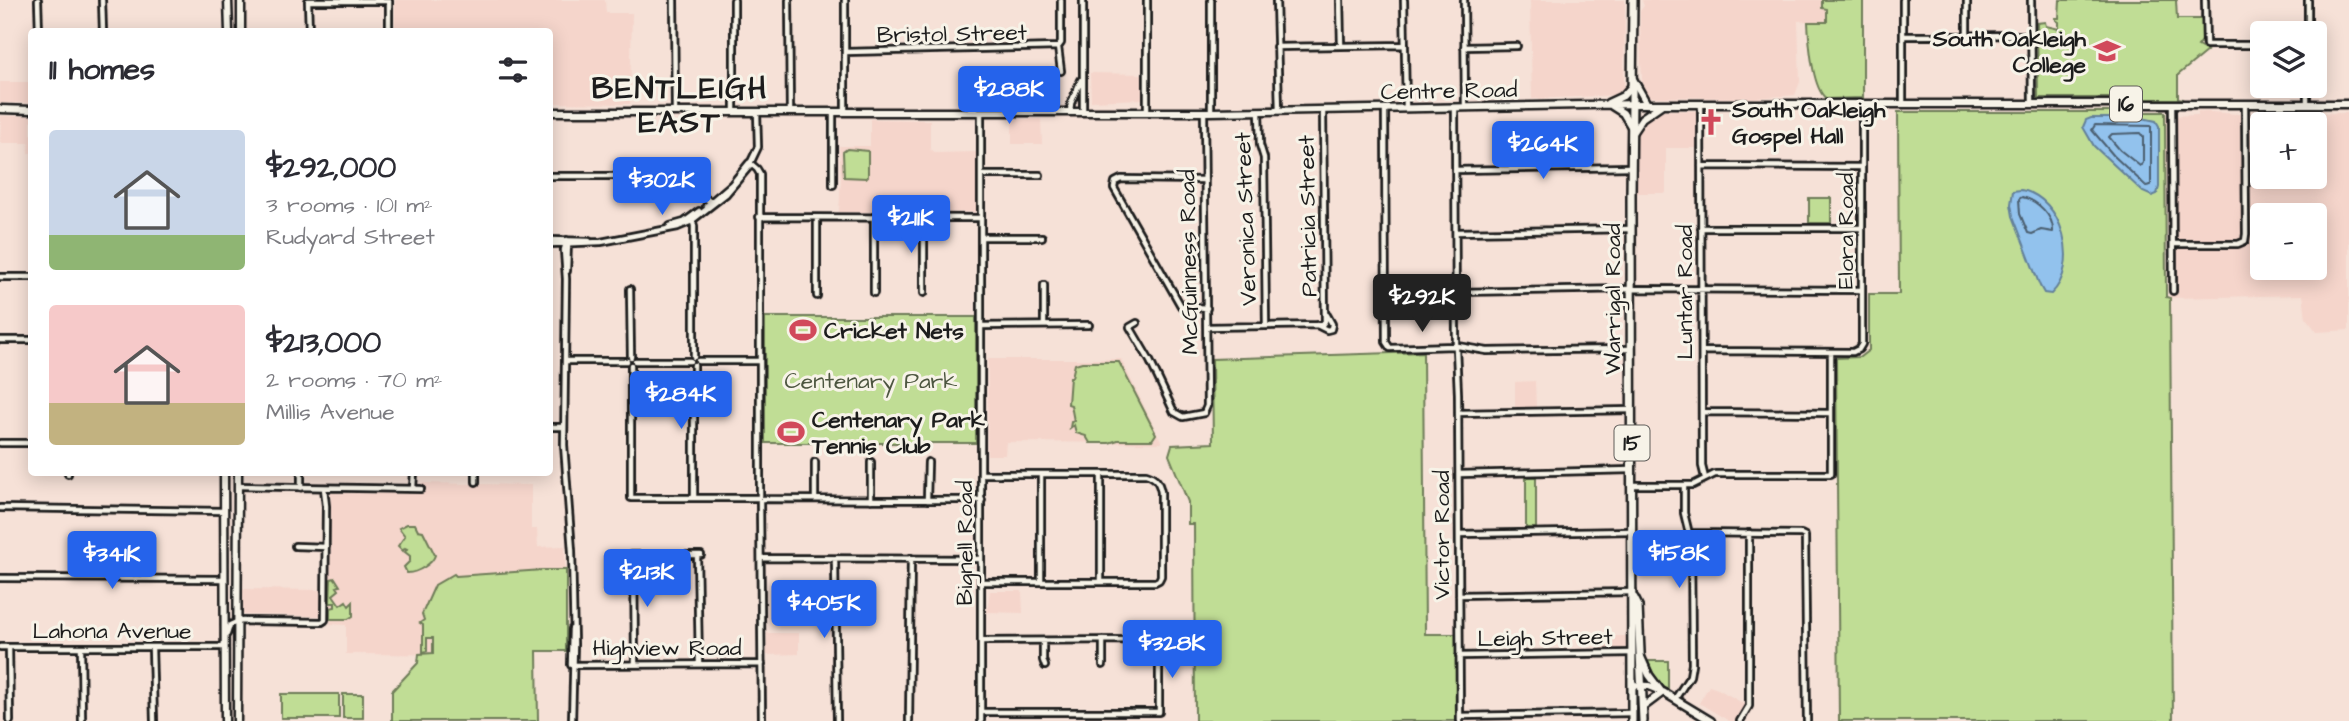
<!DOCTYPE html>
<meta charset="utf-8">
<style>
:root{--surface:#fff;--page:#f7f7f7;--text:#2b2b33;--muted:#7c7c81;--accent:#2563eb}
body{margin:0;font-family:"Architects Daughter",sans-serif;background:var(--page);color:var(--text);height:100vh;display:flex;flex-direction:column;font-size:26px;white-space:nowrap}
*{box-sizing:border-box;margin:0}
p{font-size:23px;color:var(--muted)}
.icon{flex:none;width:38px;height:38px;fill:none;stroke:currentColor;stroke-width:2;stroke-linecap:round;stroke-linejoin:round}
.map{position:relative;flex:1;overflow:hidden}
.panel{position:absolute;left:28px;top:28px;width:525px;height:448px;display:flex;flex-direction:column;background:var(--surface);border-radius:7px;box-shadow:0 4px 18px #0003}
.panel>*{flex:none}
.fabs{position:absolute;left:2250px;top:21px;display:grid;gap:14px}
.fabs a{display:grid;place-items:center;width:77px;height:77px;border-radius:7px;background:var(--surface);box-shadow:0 4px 18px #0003;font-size:35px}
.price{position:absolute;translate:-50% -60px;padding:0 16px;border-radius:7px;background:var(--accent);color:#fff;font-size:23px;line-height:46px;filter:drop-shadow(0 2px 4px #0008)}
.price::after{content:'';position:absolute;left:50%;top:42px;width:21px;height:16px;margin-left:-10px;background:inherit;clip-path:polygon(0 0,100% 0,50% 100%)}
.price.active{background:#222;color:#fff}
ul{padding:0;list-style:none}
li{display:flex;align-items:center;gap:21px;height:175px;padding:0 21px}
li span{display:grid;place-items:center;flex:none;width:196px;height:140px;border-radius:7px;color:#555}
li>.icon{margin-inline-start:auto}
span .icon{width:84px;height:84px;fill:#fffc;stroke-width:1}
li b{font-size:30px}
h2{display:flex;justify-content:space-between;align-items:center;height:84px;padding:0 21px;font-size:30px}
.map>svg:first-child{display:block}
</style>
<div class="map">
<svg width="2349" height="721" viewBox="0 0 2349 721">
<rect width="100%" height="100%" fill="#f6e1d7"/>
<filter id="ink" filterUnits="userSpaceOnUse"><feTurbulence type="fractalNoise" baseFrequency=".0143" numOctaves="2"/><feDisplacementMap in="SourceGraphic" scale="14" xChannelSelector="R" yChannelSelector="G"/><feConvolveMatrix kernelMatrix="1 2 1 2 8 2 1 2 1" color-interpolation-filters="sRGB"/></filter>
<g filter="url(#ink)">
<path fill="#f5d5cb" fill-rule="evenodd" d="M395 0H605L606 13H632L630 104 550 103V32L395 31Z
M1530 0H1625L1624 89 1618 95 1532 99Z
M1642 0H1827V22L1798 21 1800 82 1795 95 1755 98 1649 97 1643 92 1641 63 1640 20V11L1644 6Z
M1090 73 1142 74V99L1091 101Z
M0 82H31V103H0Z
M1661 110 1696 111V148H1666V193H1635V132L1638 125 1653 113Z
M2198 111 2237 114 2349 113V330L2317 332 2306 318 2303 295 2170 298 2165 116 2198 115ZM2263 124H2315V177H2263ZM2263 215H2315V268H2263Z
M1 116H31V153H28L29 143H0Z
M870 119 930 120V149L935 153 976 152V210L975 212H839L841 178 839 146H870Z
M1012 119H1041L1042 144H1012Z
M988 359H1121L1162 443 1006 442 1005 455H987Z
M1535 381 1536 407H1515V382Z
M421 483 531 485V529H537L538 547 565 546 566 651H537L536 655 346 654V625L330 624 331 493 420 494Z
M242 589 322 590V616L242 615Z
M990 591H1022L1023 613 987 612Z
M767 633H799V654L767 655Z
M1599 636H1626V648L1599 649Z
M1709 686 1718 689 1753 709 1746 721H1729L1699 703Z"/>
<path fill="#c0dd95" stroke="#6e7c58" stroke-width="2" d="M1822 0H1863V98L1827 99C1812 90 1809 41 1808 22H1827V9L1822 8Z
M2060 0H2176L2177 19H2201L2202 10 2204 38 2198 46 2207 51 2178 75V98L2183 99 2065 100 2135 98H2038L2037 23 2045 22 2046 26 2059 29V22L2056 20V18H2059Z
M1898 112H2165L2166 297 2170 298 2173 721H1839L1836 358 1860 357 1869 350V294H1899Z
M847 149 868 151V176L866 178 844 177 843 152Z
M1809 198H1831V223H1809Z
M765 317H976V443H765Z
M1423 352 1425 634H1457L1458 721H1195L1194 524H1188V502L1169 455 1172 445 1213 443 1212 359Z
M1082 362H1119L1156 434 1152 440H1118L1109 443H1090L1086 436 1076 433 1074 425 1070 428 1071 422 1074 421 1071 405 1068 404 1070 377H1072L1075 364Z
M1526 478H1536V528H1526Z
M407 524H415L418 530 423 531 435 555C433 563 418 573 407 573L404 567 410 561V556L405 552 407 549 405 548 403 551 398 546 405 536 399 528Z
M543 570H566V651H537L538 721H392V691L418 663 419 654 433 653V638H427V651L423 652V625L420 623 424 620 422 614 435 585 454 574 456 576Z
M335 578 340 586 337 587 339 590 333 595 340 605 346 601 349 606 353 602V616L348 619H330V608L335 607V603H330L331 579Z
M1648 661H1668V689C1657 682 1652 673 1648 661Z
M281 694H339V718H281Z
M343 694H363V718H343Z"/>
<path fill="#92c2ed" stroke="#638099" stroke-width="2" d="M2091 118H2142L2156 121 2159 126V187L2157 194 2152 196 2143 192 2094 146 2083 127 2086 120Z
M2021 190C2063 197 2081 266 2051 294L2044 293 2040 286 2013 216 2011 204 2013 191Z"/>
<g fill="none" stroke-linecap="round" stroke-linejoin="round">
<path stroke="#4b5e70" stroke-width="2" d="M2095 125 2151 126V185L2146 186 2114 156 2092 130Z
M2140 133 2143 137V163L2140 166 2120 150 2109 137 2112 134Z
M2022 197C2037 200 2054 216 2053 232L2041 230 2032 234 2028 233 2020 214 2019 199Z"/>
<defs>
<path id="minor" d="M38 0 39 32
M102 0 103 32
M674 0 675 112
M734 0V112
M789 0 790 112
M1276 0 1279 111
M1340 0 1341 46
M1404 0 1406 108
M1464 0 1465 107
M1903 0V104
M1967 0V36
M2031 0 2032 104
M2205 0 2206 45H2263
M308 1H389
M308 1 309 32
M389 1V32
M2308 33V0
M1903 36 2032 35
M1276 47 1405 45
M1464 47 1517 46
M845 52 1058 47
M1061 71 1058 47 1061 43V0
M2172 104 2173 291
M2307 104V86
M1701 105 1702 466 1705 478
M1385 108 1386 342 1390 348 1454 346
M1455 108 1456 344
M1259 111 1260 145 1264 158 1266 325
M833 112V185
M845 112V0
M981 112V721
M1070 112 1071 103 1081 80
M1083 112V0
M1147 112V0
M1211 112V0
M750 163 757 169 760 174V496
M1701 166 1862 167
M1455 170 1631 167
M981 175H1040
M550 176H679L687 180 710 202
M1205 180 1121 179 1115 182 1114 188 1181 306 1207 308
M706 206 732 184 749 163
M759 217 981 218
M874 217V293
M817 218V296
M924 218V293
M692 219 694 226V357
M670 226 684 222 699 211
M1701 228H1862
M1456 232 1631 229
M981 237H1042
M550 240 589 241
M567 240 564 250 566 279 564 445 572 551 574 644 572 721
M550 244 601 242 678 227 690 222 726 194 748 168 758 147 757 112
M2173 244H2238L2245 241 2246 234 2245 104
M567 271 568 242
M0 277H32
M1044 285V325
M630 289 631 357
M1631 289 1862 290
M1456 292 1631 289
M1137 323 1130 327 1150 361 1174 412 1183 417 1204 413 1207 406 1204 112
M1317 325 1327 330 1331 329 1332 324 1327 315
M981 326 1089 325
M1207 327 1322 325 1325 321 1323 110
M0 340H32
M1458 346 1487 351 1631 349
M1456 348 1458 394 1460 721
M1702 351 1853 352 1859 349 1862 344V105
M565 361H627
M635 361H690
M698 361H760
M631 365V498H758
M694 365V498
M1702 412 1830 413
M1458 413 1632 410
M550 427H564
M0 443H32
M815 462V499
M871 462V500
M476 472V482
M68 474V472
M1459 474 1632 470
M1632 485H1693L1715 474H1831V352
M238 486 421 489
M301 488V472
M413 488 414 472
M763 499 982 500
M927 500 928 462
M760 501 762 721
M0 508 224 511
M1690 533 1801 534 1805 536 1807 721
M1459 534 1632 531
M295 546 326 547
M632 555H701
M634 555 635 664
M697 555 699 664
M761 558 981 559
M835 559 837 721
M0 578 224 579
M1041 581V475
M1101 581V475
M981 582H1155L1159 580 1161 576V492C1159 482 1156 477 1146 474H982
M1459 595 1633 592
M227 634 230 625 239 621 322 622 325 620 326 506 324 488
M1103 640V665
M1043 641V660L1045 666
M0 647H224
M9 647 10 721
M81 647 82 721
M152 647 154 721
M1459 656 1632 653
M571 665 762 664
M571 665 572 629
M1675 699 1690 676 1692 664 1691 542 1684 513V485
M981 712H1159V656C1156 646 1149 641 1138 640L982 641
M1460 716 1632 713
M909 721 911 558
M1740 721 1749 706V533"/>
<path id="major" d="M228 0 229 32
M241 0V32
M1633 79 1647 104
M1608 103 1623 96 1632 86
M1612 106 1623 113 1632 128
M0 109 32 110
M550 112H1211L1641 104H2349
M1632 133 1642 118 1661 105
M224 472 225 721
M1641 657 1649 675 1661 691
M1632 685 1649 686 1659 690
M1643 707 1663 692 1711 721
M237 721 238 472"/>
<path id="highway" d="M1634 598 1638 606 1643 721
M1632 721 1631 195 1633 0"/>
</defs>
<use href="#minor" stroke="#1c1c1c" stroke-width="10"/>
<use href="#major" stroke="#1c1c1c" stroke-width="11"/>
<use href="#highway" stroke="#1c1c1c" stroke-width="12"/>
<use href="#minor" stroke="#f7f3e8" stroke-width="4.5"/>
<use href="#major" stroke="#f7f3e8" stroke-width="6"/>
<use href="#highway" stroke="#f7f3e8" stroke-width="7"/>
</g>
</g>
<defs>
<symbol id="school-bare" viewBox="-9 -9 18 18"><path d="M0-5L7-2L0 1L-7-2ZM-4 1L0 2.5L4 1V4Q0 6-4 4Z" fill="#d1495b" stroke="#f7f3e8" stroke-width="2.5" paint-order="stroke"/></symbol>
<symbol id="church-bare" viewBox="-9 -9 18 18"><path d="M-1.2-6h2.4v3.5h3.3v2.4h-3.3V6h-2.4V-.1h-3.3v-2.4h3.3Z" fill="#d1495b" stroke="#f7f3e8" stroke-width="2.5" paint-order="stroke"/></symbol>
<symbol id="stadium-bare" viewBox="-9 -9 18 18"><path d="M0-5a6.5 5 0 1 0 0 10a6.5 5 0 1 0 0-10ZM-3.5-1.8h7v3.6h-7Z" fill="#d1495b" stroke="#f7f3e8" stroke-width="2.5" paint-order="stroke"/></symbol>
</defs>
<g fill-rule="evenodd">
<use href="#school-bare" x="2088" y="32" width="38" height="38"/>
<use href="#church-bare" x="1692" y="103" width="38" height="38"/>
<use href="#stadium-bare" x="784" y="311" width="38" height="38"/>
<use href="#stadium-bare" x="772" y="413" width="38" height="38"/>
</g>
<g text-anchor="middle" stroke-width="6" stroke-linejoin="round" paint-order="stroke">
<g fill="#f7f3e8" stroke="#5e5c59" stroke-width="2">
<rect x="2110" y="86.5" width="32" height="35" rx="5"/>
<rect x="1614.5" y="425.5" width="35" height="35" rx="5"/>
</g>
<g font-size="21" font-weight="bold" fill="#1c1c1c">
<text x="2126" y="111">16</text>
<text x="1632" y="450">15</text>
</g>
<g font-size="23" fill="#1c1c1c" stroke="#f7f3e8">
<text transform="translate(952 33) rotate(-1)" y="8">Bristol Street</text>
<text transform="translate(1449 90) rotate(-1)" y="8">Centre Road</text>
<text transform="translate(1307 216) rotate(-91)" y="8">Patricia Street</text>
<text transform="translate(1245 219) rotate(-92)" y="8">Veronica Street</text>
<text transform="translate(1845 231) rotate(-90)" y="8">Elora Road</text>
<text transform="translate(1188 262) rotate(-91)" y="8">McGuinness Road</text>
<text transform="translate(1684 292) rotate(-90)" y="8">Luntar Road</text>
<text transform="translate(1612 299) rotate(-90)" y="8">Warrigal Road</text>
<text transform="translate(1441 535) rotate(-90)" y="8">Victor Road</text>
<text transform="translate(964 543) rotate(-90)" y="8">Bignell Road</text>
<text x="112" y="638">Lahona Avenue</text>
<text transform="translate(1545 637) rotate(-1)" y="8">Leigh Street</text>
<text x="667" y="655">Highview Road</text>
</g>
<g font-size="23" font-weight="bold" fill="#1c1c1c" stroke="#f7f3e8" text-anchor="start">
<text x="2086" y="46" text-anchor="end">South Oakleigh<tspan x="2086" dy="26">College</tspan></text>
<text x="1732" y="117">South Oakleigh<tspan x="1732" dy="26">Gospel Hall</tspan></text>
<text x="824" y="338">Cricket Nets</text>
<text x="812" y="427">Centenary Park<tspan x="812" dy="26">Tennis Club</tspan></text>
</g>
<g font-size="23" fill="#4d5640" stroke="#f7f3e8">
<text x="871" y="388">Centenary Park</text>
</g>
<g font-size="30" font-weight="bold" letter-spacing="2" fill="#1c1c1c" stroke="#f7f3e8">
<text x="680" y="98">BENTLEIGH<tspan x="680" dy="34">EAST</tspan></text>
</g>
</g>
</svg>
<div class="fabs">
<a><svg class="icon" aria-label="layers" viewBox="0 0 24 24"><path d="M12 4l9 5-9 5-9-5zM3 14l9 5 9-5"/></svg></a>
<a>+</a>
<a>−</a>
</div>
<b class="price" style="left:1009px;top:126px">$288K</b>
<b class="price" style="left:1543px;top:181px">$264K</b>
<b class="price" style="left:662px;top:217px">$302K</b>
<b class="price" style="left:911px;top:255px">$211K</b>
<b class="price active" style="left:1422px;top:334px">$292K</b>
<b class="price" style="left:681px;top:431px">$284K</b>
<b class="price" style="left:1679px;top:590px">$158K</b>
<b class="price" style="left:112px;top:591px">$341K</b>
<b class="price" style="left:647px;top:609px">$213K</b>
<b class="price" style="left:824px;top:640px">$405K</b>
<b class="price" style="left:1172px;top:680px">$328K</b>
<section class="panel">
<h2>11 homes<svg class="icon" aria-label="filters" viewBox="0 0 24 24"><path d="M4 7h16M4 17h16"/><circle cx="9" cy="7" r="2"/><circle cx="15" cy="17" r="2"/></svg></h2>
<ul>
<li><span style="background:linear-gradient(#c9d6e8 75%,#8fb573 0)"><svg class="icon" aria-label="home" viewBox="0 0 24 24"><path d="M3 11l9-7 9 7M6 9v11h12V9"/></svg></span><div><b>$292,000</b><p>3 rooms · 101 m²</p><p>Rudyard Street</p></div></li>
<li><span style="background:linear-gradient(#f6c9c9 70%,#c2b280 0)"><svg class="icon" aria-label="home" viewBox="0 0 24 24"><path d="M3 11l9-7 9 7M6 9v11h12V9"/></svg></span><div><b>$213,000</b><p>2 rooms · 70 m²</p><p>Millis Avenue</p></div></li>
</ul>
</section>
</div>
